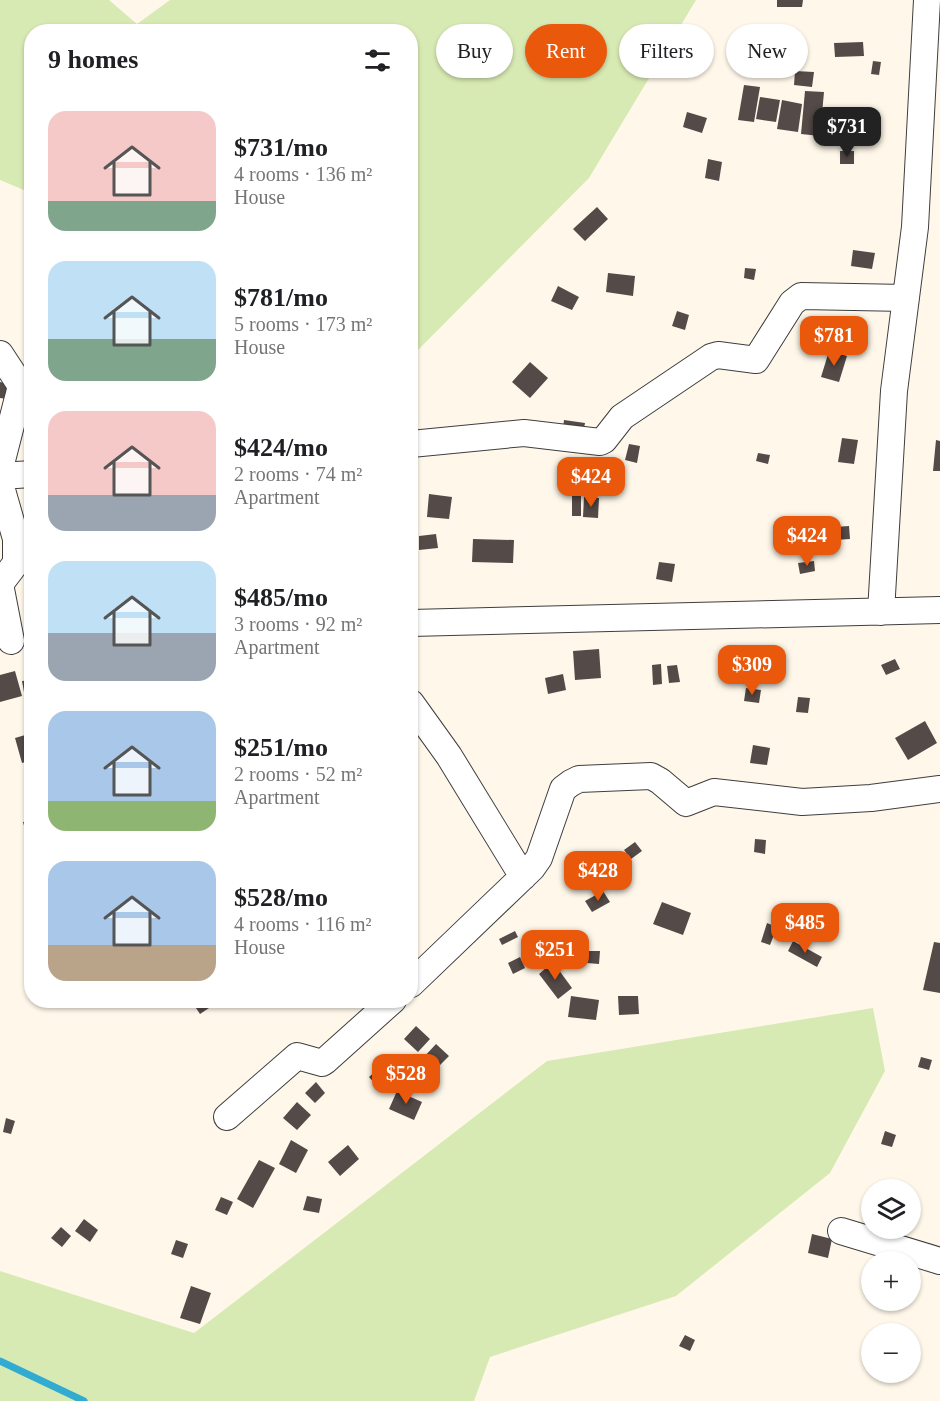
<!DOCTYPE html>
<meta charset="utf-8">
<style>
:root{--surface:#fff;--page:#f2f2f2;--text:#202124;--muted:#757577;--accent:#ea580c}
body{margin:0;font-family:Georgia,serif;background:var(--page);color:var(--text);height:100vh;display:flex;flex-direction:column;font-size:22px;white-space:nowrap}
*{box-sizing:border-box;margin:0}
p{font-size:20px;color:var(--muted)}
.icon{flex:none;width:33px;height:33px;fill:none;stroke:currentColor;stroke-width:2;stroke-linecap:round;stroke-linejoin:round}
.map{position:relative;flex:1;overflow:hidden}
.drawer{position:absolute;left:24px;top:24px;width:394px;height:984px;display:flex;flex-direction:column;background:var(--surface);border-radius:24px;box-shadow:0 2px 4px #0004}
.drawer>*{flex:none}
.top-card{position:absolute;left:436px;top:24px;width:412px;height:54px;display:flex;gap:12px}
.controls{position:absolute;left:861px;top:1179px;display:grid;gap:12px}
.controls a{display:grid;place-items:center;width:60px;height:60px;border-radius:50%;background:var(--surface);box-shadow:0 2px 4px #0004;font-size:30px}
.price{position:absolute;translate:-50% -51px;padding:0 14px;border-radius:12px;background:var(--accent);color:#fff;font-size:20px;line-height:39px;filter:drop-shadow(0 2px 3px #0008)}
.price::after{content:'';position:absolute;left:50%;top:36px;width:18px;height:14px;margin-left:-9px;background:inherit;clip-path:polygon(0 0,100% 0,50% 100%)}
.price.active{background:#222;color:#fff}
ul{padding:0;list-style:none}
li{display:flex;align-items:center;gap:18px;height:150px;padding:0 24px}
li span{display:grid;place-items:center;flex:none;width:168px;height:120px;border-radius:18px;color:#555}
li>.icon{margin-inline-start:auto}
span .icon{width:72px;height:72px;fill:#fffc;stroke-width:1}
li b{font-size:26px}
h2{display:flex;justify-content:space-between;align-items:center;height:72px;padding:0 24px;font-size:26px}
.tag{padding:0 21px;border-radius:27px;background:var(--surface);box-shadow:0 2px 4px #0004;font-size:21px;line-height:54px}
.tag.active{background:var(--accent);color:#fff}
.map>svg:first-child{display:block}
</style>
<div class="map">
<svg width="940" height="1401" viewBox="0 0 940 1401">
<rect width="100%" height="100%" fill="#fff8ea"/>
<path fill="#d8eab3" d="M0 0H109L137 24 170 0H696L589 178 411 357V32H32L31 193 0 180Z
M873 1008 885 1071 830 1173 676 1296 490 1357 474 1401H0V1271L194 1333 547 1061Z"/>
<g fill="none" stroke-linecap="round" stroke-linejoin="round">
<path stroke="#31abd2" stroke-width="7" d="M0 1361 84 1401"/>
</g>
<path fill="#544a47" d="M777 0H803L802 7H777Z
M754 41 767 42 765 55 752 53Z
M863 42 864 56 835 57 834 43Z
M873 61 881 62 879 75 871 74Z
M795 71 814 72 812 87 794 85Z
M744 85 760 87 754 122 738 120Z
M805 91 824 92 820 136 801 134Z
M760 97 780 100 776 122 756 119Z
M782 100 802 104 798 132 777 129Z
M687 112 707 118 702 133 683 127Z
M840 151H854V164H840Z
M708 159 722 162 719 181 705 178Z
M597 207 608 219 585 241 573 229Z
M853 250 875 253 872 269 851 266Z
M745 268 756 269 754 280 744 278Z
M608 273 635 276 633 296 606 292Z
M558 286 579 297 572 310 551 301Z
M677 311 689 315 685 330 672 326Z
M829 351 847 356 839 382 821 377Z
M530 362 548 378 530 398 512 382Z
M0 382 9 384 7 399 0 398Z
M564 420 585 423 582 439 562 436Z
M842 438 858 440 854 464 838 462Z
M936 440 940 441V471H933Z
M629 444 640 446 637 463 625 460Z
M758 453 770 455 768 464 756 461Z
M429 494 452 497 449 519 427 517Z
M572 495H581V516H572Z
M584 497 599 498 598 518 583 517Z
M849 526 850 539 835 540V527Z
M436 534 438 548 419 550V536Z
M473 539 514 540 513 563 472 562Z
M814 561 815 571 800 574 798 563Z
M659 562 675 564 672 582 656 579Z
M599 649 601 678 575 680 573 651Z
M895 659 900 669 886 675 881 665Z
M661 664 662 684 653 685 652 665Z
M677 665 680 682 669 683 667 666Z
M15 671 22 696 0 702V675Z
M563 674 566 690 548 694 545 678Z
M32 680V697L25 698 22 681Z
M746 688 761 690 759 703 744 701Z
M798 697 810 698 808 713 796 712Z
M925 721 937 743 908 760 895 738Z
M32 733V760L22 763 15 738Z
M753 745 770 748 767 765 750 763Z
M32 820V839L28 840 23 822Z
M755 839 766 840 765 854 754 852Z
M635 842 642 851 631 859 624 850Z
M603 891 610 902 592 912 585 901Z
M662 902 691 913 683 935 653 924Z
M767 923 777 927 770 945 761 942Z
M515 931 518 937 502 945 499 939Z
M793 941 822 957 817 967 788 951Z
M934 942 940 943V993L923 990Z
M588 951H600L599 964 587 963Z
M520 957 525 968 513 974 508 963Z
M553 962 572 988 558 999 539 974Z
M571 996 599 1000 596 1020 568 1017Z
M618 996H638L639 1014 619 1015Z
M194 1000H213L215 1004 200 1014 192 1002Z
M416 1026 430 1039 418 1052 404 1039Z
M436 1044 449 1056 435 1070 423 1058Z
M921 1057 932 1060 929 1070 918 1067Z
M379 1068 387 1077 377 1086 369 1077Z
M316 1082 325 1093 315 1103 305 1093Z
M397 1091 422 1102 414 1120 389 1109Z
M297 1102 311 1115 297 1130 283 1118Z
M6 1118 15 1121 11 1134 3 1132Z
M885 1131 896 1135 892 1147 881 1144Z
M291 1140 308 1150 296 1173 279 1164Z
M348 1145 359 1159 340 1176 328 1162Z
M259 1160 275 1168 253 1208 237 1199Z
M307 1196 322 1199 319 1213 303 1210Z
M221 1197 233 1202 227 1215 215 1210Z
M84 1219 98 1230 90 1242 75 1231Z
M61 1227 71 1236 62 1247 51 1238Z
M812 1234 832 1239 828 1258 808 1253Z
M176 1240 188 1244 183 1258 171 1254Z
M191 1286 211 1293 200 1324 180 1318Z
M685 1335 695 1340 690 1351 679 1346Z"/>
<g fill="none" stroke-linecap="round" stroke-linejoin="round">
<defs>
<path id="minor" d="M0 354 21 386 0 468
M411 444 524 433 600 442 604 440 622 417 711 357 718 355 756 360 792 303 801 296 906 298
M0 476 32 474
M0 483 16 539V563L0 584 11 641
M881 612 894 391 915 227 927 0
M411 623 940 610
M411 703 449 756 523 877
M411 984 532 868 539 858 563 789 571 783 579 779 651 776 660 781 686 803 714 792 802 802 871 798 940 789
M227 1117 297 1056 322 1063 325 1061 393 1000
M841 1231 940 1261"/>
</defs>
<use href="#minor" stroke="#3e3e3e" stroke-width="28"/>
<use href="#minor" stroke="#fff" stroke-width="26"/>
</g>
</svg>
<div class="controls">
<a><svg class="icon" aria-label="layers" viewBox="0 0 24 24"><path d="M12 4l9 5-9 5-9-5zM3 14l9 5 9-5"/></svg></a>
<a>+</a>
<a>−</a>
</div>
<b class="price active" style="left:847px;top:158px">$731</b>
<b class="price" style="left:834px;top:367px">$781</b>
<b class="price" style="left:591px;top:508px">$424</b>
<b class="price" style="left:807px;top:567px">$424</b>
<b class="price" style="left:752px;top:696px">$309</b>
<b class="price" style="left:598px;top:902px">$428</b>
<b class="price" style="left:805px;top:954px">$485</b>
<b class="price" style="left:555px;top:981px">$251</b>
<b class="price" style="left:406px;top:1105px">$528</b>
<div class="top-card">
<a class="tag">Buy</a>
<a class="tag active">Rent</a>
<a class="tag">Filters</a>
<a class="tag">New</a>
</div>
<section class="drawer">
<h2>9 homes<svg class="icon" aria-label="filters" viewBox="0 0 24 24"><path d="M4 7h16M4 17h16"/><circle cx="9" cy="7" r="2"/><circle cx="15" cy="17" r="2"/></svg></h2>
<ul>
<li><span style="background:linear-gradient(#f6c9c9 75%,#7fa58c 0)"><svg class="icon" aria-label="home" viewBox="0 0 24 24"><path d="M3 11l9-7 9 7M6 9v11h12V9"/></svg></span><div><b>$731/mo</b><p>4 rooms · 136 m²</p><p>House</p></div></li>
<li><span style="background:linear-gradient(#bfe0f5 65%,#7fa58c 0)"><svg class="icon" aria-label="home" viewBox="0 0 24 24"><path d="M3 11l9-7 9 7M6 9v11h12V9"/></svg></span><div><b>$781/mo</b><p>5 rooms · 173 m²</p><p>House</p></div></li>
<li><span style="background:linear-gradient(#f6c9c9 70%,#9aa5b1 0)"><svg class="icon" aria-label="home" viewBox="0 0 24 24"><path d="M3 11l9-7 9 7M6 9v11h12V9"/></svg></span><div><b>$424/mo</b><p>2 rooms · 74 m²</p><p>Apartment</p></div></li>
<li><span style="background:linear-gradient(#bfe0f5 60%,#9aa5b1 0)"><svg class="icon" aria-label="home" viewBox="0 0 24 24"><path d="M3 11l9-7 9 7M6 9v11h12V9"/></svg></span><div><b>$485/mo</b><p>3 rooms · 92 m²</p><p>Apartment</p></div></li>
<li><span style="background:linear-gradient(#a9c7e8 75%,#8fb573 0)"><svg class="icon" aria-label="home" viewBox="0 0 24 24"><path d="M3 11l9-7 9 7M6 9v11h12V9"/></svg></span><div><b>$251/mo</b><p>2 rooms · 52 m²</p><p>Apartment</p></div></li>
<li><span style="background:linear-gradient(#a9c7e8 70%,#b9a48a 0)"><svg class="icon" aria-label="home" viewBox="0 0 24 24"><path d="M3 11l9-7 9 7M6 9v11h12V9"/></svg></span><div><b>$528/mo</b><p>4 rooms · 116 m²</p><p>House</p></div></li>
</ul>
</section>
</div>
